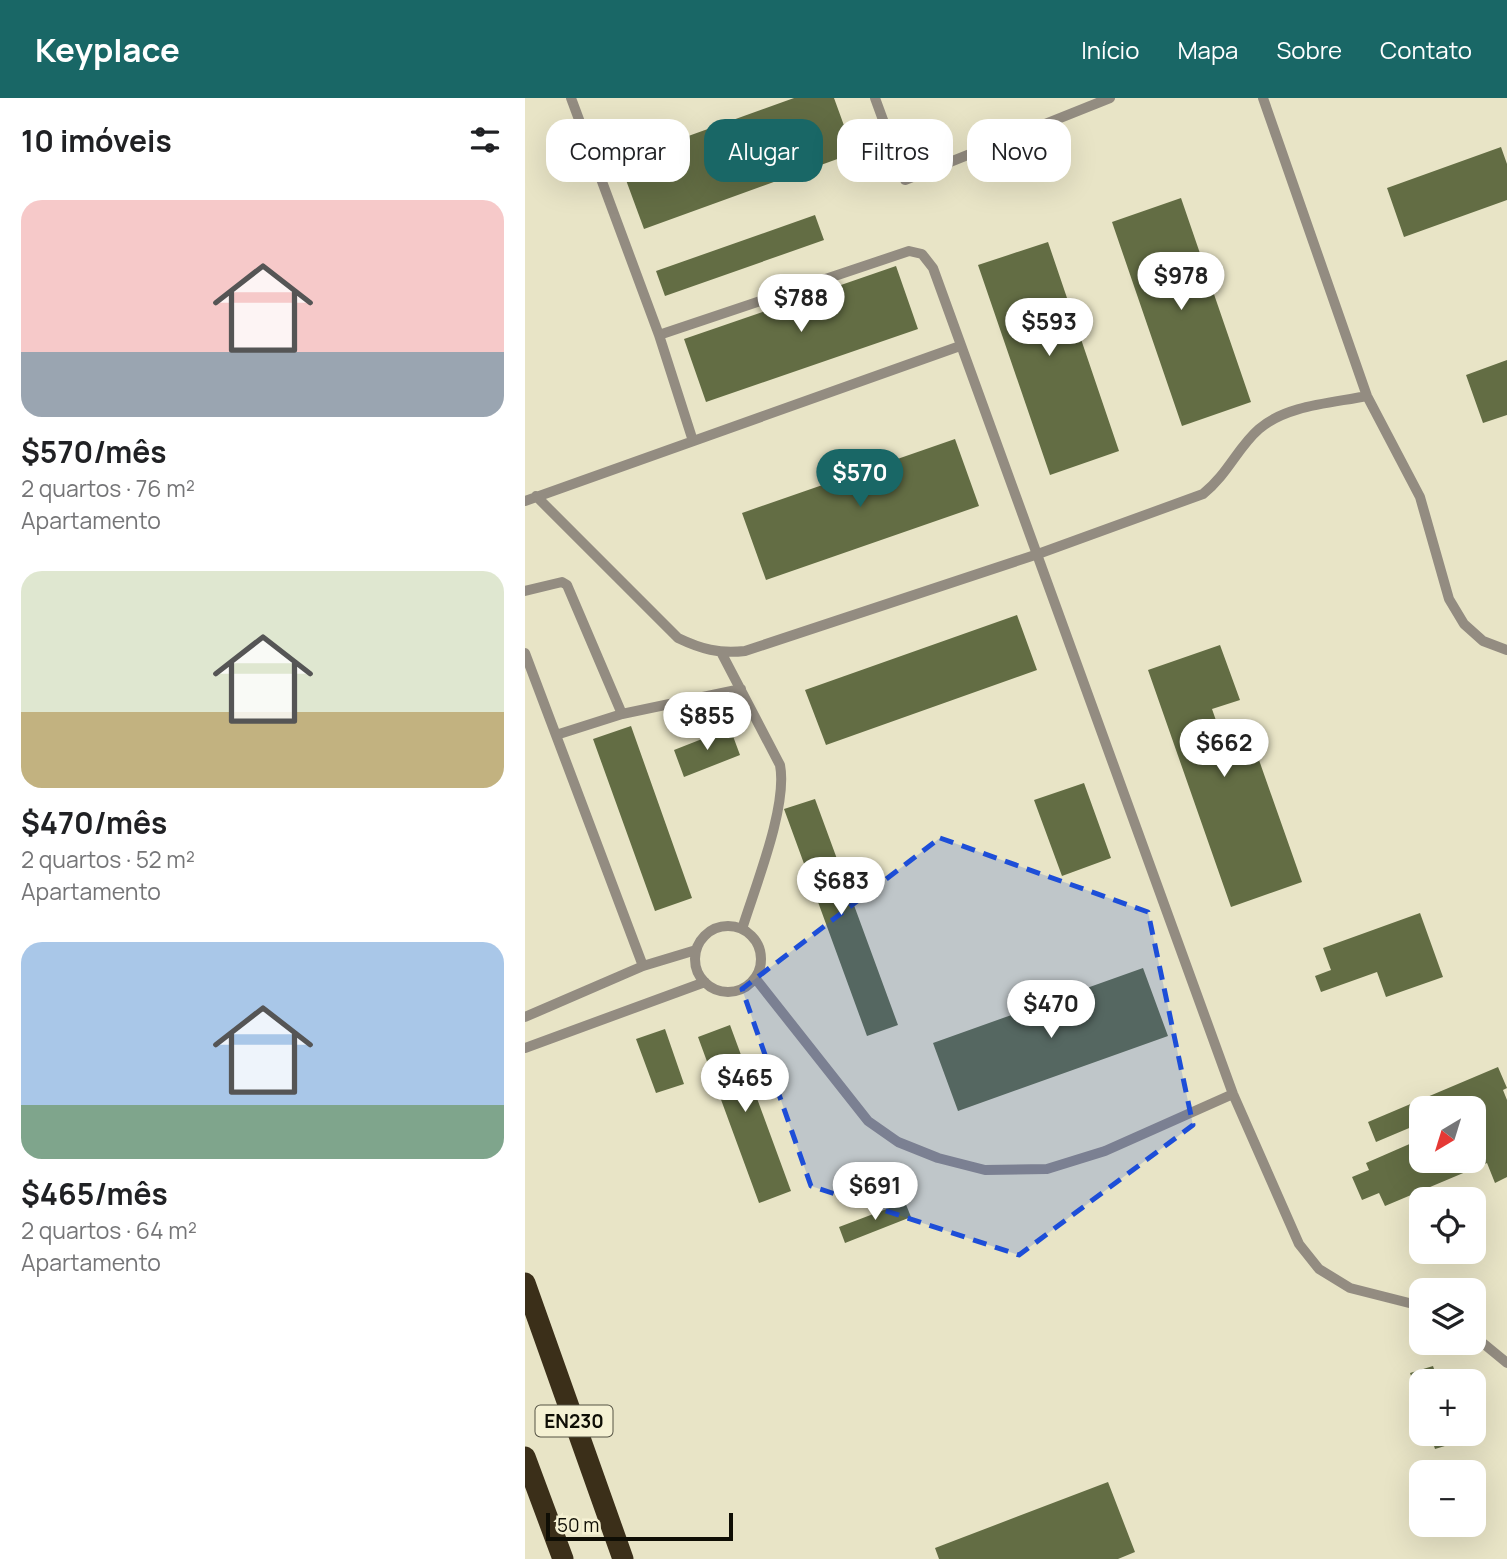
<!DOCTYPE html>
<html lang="pt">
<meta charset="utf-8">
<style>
:root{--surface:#fff;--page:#f2f2f2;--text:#202124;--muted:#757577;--accent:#196766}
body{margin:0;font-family:Manrope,sans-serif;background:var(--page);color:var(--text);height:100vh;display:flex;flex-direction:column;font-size:26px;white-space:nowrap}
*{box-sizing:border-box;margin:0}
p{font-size:23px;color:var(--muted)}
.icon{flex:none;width:38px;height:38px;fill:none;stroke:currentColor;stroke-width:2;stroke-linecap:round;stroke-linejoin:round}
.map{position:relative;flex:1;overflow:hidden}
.side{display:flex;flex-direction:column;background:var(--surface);width:525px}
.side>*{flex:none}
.guide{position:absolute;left:21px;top:21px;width:665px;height:63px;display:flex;gap:14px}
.needle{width:46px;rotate:218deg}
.controls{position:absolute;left:884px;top:998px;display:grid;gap:14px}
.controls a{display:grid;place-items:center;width:77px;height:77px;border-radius:14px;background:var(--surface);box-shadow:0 7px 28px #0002;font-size:35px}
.scale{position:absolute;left:21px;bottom:18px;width:187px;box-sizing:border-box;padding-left:7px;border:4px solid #0f0e05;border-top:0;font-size:19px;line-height:24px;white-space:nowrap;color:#0f0e05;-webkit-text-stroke:5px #f5f1d3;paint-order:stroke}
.price{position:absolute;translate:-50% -60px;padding:0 16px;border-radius:24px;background:#fff;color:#222;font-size:23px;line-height:46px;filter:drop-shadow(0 2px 4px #0008)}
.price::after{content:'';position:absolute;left:50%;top:42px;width:21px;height:16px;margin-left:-10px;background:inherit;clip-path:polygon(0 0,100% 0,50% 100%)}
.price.current{background:var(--accent);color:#fff}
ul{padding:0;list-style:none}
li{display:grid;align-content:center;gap:14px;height:371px;padding:0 21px}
li span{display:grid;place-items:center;height:217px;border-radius:21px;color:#555}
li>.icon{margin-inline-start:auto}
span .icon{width:126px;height:126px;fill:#fffc;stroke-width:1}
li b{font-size:30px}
h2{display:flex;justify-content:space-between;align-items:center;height:84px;padding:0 21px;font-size:30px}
.tag{padding:0 24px;border-radius:21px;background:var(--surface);box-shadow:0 7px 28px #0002;font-size:24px;line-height:63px}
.tag.current{background:var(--accent);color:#fff}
header{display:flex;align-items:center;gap:42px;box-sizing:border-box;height:98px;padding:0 35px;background:var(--accent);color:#fff}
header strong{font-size:33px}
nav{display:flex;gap:38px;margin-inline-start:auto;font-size:24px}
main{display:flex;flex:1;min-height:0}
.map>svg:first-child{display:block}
</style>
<header>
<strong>Keyplace</strong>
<nav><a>Início</a><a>Mapa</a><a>Sobre</a><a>Contato</a></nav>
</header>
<main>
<section class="side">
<h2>10 imóveis<svg class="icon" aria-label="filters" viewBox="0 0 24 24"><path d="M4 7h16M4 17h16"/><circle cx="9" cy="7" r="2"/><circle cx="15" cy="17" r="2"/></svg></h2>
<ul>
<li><span style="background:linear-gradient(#f6c9c9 70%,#9aa5b1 0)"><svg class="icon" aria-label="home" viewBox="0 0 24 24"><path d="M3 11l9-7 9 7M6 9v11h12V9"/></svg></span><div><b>$570/mês</b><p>2 quartos · 76 m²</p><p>Apartamento</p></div></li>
<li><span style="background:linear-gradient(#dfe7d0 65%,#c2b280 0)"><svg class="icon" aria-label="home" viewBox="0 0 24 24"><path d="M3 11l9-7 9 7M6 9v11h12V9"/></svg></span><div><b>$470/mês</b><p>2 quartos · 52 m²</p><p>Apartamento</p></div></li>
<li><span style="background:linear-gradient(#a9c7e8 75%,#7fa58c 0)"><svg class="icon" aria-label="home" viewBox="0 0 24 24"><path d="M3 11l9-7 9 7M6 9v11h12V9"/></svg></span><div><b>$465/mês</b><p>2 quartos · 64 m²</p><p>Apartamento</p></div></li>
</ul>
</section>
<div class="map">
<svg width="982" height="1461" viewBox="0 0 982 1461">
<rect width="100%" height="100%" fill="#e8e4c6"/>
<path fill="#636d44" d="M269 0H309L329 55 119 131 94 63Z
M976 49 982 66V102L879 139 862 90Z
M656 100 726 304 657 328 587 124Z
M290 117 299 142 140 198 131 173Z
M523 144 594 353 525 377 453 167Z
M371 168 393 231 181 304 159 241Z
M982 262V317L958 325 941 277Z
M430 341 454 408 241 482 217 415Z
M492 517 512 572 301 647 280 592Z
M695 547 715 602 687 611 702 654 728 645 777 784 706 809 623 572Z
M106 628 167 800 130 813 68 641Z
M205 630 215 657 159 679 149 652Z
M559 685 586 760 537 778 509 702Z
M290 701 373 927 342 938 259 711Z
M895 815 918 879 861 899 852 874 796 894 790 878 806 872 798 850Z
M618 870 643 938 433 1013 408 945Z
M205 927 266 1093 234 1105 173 939Z
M140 931 159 986 131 995 111 941Z
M973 969 982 990 978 992 982 1002V1079L970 1085 962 1065 860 1108 854 1095 837 1102 827 1079 844 1072 841 1065 896 1041V1062H948V1010L939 1007 896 1010V1025L851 1044 843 1024Z
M380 1104 386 1119 320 1145 314 1129Z
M908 1268 913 1283H896V1306L885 1275Z
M905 1335H930L933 1344 910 1351Z
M583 1384 610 1454 593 1461H414L410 1450Z"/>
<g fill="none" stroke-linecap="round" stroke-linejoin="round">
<path stroke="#938c81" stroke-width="10" d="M46 0 134 237 168 343
M350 0 380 82 585 0
M738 0 842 298 895 399 924 501 939 526 958 543 982 552
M134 237 384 153 397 156 408 170 708 996 774 1146 794 1171 825 1190 896 1208
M11 398 153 540C176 551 194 556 220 553L513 456 678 396C703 376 713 349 734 331 761 307 808 305 842 298
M0 403 435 248
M0 493 37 484 42 487 97 616
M0 555 118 868
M197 556 255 667C263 708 230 789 217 831
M31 637 97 616 216 591
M170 861a33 33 0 1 1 66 0a33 33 0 1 1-66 0Z
M230 880 343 1023 373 1044 413 1060 460 1072 522 1071 580 1053 708 996
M0 919 118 868 171 852
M0 950 180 884
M948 1237 982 1265"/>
<path stroke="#3b2f19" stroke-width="21" d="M0 1185 98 1461
M0 1359 38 1461"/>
</g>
<path fill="#1d4ed8" fill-opacity="0.2" stroke="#1d4ed8" stroke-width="5" stroke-dasharray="14 9" stroke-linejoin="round" d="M415 740 623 814 668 1027 494 1157 286 1088 217 891Z"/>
<g text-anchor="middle" stroke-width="5" stroke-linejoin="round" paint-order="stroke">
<rect fill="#f5f1d3" stroke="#545243" stroke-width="2" x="10.5" y="1307.5" width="77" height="31" rx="5"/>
<g font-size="19" font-weight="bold" fill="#0f0e05">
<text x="49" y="1330">EN230</text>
</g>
</g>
</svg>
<div class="controls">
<a><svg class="needle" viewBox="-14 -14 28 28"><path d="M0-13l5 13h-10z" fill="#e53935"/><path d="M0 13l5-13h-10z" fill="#757577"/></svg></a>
<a><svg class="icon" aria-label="locate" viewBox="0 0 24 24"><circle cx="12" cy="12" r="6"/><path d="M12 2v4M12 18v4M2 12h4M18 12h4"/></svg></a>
<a><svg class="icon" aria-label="layers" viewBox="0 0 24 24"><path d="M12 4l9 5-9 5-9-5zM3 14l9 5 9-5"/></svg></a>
<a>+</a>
<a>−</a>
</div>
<div class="scale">50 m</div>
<b class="price" style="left:656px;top:214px">$978</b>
<b class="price" style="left:276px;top:236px">$788</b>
<b class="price" style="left:524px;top:260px">$593</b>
<b class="price current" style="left:335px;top:411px">$570</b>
<b class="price" style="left:182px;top:654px">$855</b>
<b class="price" style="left:699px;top:681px">$662</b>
<b class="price" style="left:316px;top:819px">$683</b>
<b class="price" style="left:526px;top:942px">$470</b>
<b class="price" style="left:220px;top:1016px">$465</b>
<b class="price" style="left:350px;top:1124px">$691</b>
<div class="guide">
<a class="tag">Comprar</a>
<a class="tag current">Alugar</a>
<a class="tag">Filtros</a>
<a class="tag">Novo</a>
</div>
</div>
</main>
